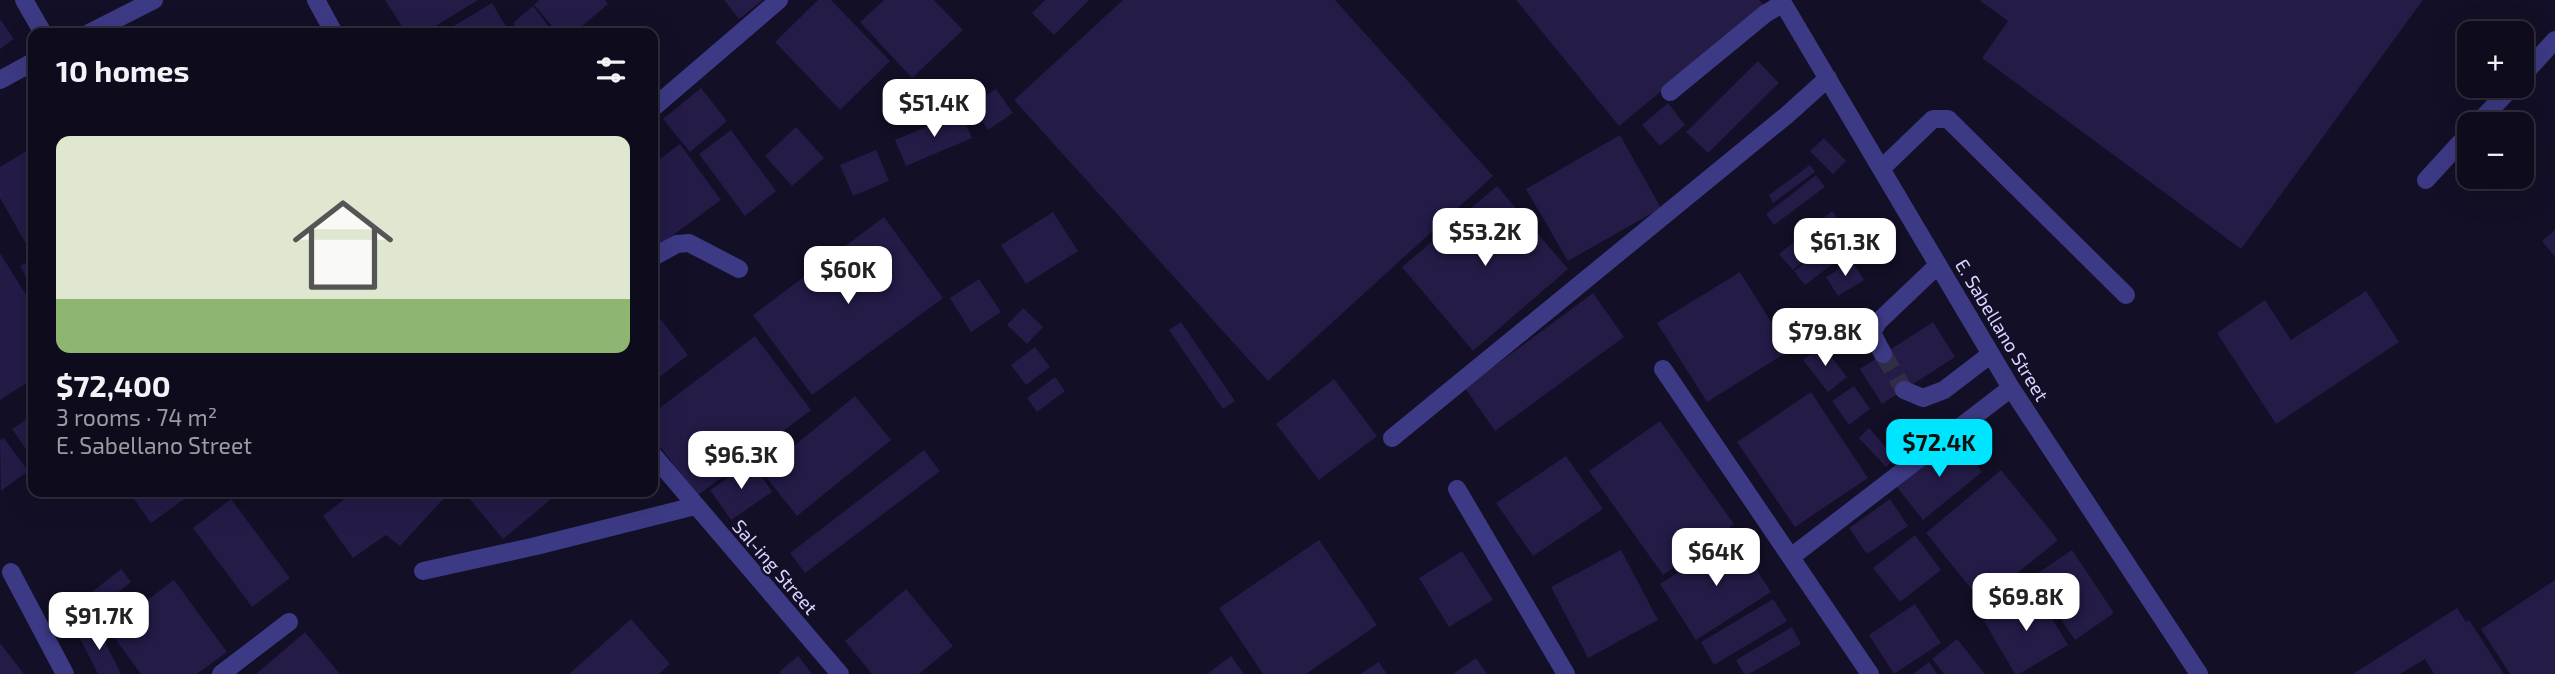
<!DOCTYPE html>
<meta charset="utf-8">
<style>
:root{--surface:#0e0b1c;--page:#1c1929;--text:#f1f3f6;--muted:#9b9ba3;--line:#2e2b3b;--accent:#00e5ff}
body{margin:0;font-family:"Exo 2",sans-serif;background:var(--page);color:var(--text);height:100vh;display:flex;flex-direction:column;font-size:26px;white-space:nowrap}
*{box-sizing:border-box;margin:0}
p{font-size:23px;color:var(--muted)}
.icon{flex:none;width:38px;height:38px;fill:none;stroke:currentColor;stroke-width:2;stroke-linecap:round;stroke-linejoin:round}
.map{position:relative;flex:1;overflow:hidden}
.sheet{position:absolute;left:28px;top:28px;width:630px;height:469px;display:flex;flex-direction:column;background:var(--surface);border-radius:14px;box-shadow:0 7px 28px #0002,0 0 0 2px var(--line)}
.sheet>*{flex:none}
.buttons{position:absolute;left:2457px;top:21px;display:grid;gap:14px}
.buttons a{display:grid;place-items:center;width:77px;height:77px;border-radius:14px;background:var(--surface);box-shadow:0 7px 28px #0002,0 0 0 2px var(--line);font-size:35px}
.price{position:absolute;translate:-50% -60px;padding:0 16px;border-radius:14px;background:#fff;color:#222;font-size:23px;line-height:46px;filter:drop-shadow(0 2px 4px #0008)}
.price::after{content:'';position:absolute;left:50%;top:42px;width:21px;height:16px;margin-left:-10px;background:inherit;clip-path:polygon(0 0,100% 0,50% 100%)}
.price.selected{background:var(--accent);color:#111}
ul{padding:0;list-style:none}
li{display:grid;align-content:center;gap:14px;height:371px;padding:0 28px}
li+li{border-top:2px solid var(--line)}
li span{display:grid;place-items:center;height:217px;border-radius:14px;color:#555}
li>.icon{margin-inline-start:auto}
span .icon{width:126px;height:126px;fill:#fffc;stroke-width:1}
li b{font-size:30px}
h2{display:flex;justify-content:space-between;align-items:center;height:84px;padding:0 28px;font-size:30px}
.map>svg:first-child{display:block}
</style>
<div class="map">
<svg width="2555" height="674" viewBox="0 0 2555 674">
<rect width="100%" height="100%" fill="#130f26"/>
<path fill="#241b47" d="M385 0H478L424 33H406Z
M539 0H605L608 4 574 33H558L534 5Z
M724 0H763L739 19Z
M818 0H831L890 61 840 110 775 42Z
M884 0H934L963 30 912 78 860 22Z
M1045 0H1089L1054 35 1032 13Z
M1123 0H1335L1493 176 1268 381 1014 100Z
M1516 0H1759L1765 6 1619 126Z
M1979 0H2423L2241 249 1982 58 2008 21Z
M492 3 508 30 503 33H442Z
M533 6 554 33H516L520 31 513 23Z
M0 19 14 39 0 49Z
M1758 61 1779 83 1708 153 1686 132Z
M701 88 727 121 690 152 663 119Z
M996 89 1013 113 988 130 971 105Z
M1668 103 1685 125 1660 146 1642 125Z
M961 112 972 138 906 166 895 140Z
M796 127 824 158 792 186 765 156Z
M731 130 776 191 745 216 699 154Z
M1620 135 1661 208 1568 261 1526 189Z
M1824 138 1846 161 1833 174 1810 151Z
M680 144 721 200 654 249 653 164Z
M33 147V246L29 249 0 198V167Z
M876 150 889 181 853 196 840 165Z
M1810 165 1815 172 1773 203 1769 195Z
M1816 175 1825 187 1774 225 1766 214Z
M1497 186 1568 269 1473 351 1402 267Z
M1832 211 1844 227 1793 270 1779 254Z
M1053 212 1078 251 1026 284 1001 245Z
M884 217 943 298 812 395 753 315Z
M1850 229 1860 243 1805 285 1794 271Z
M2555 230V257L2542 241Z
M0 253 33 306V379L0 400Z
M33 259V290L20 266Z
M1852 261 1864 280 1838 296 1826 277Z
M1740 272 1789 351 1707 402 1657 323Z
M979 279 1001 312 971 332 950 298Z
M2366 291 2399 342 2276 424 2217 333 2265 300 2291 340Z
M1593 293 1624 337 1495 431 1465 388Z
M1023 308 1043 327 1027 344 1007 325Z
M653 309 688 355 653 382Z
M1181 322 1235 401 1223 409 1169 330Z
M1933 322 1955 357 1882 404 1860 369Z
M755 336 811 410 697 496 653 437V413Z
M1822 345 1847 377 1828 392 1803 360Z
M1035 347 1050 367 1026 385 1011 365Z
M1055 377 1065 391 1037 412 1027 398Z
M1334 379 1377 436 1319 480 1276 424Z
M1854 386 1870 409 1849 425 1832 401Z
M1811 392 1868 478 1795 527 1737 442Z
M855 396 891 440 797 516 762 472Z
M33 415V459L12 429Z
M1660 421 1734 524 1663 575 1589 471Z
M1869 428 1895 458 1886 467 1859 438Z
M4 438 28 471 1 491 0 440Z
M1956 439 1982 472 1923 520 1896 486Z
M924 450 940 471 805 573 790 553Z
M1566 456 1603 509 1533 556 1496 503Z
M752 462 772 492 731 520 710 490Z
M2001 470 2058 540 1982 602 1926 533Z
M129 492H194L151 523Z
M353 492H446L448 494 400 546 386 535 353 558 323 516Z
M464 492H560L503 539Z
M231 499 290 578 252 607 193 528Z
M1890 499 1908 526 1867 554 1849 528Z
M1915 535 1941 570 1900 602 1873 568Z
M1735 536 1771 592 1696 640 1660 584Z
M1319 540 1377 625 1306 674H1263L1219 608Z
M1621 550 1658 620 1588 658 1551 587Z
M2072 550 2114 613 2075 640 2032 577Z
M1462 551 1493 600 1449 627 1419 578Z
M121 569 131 582 102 605 92 592Z
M174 580 227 652 197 674H141L108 629Z
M2555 580V674H2510L2481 629Z
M906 589 953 646 919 674H872L845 641Z
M2035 590 2068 645 2019 674H2015L1984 621Z
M1773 599 1787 621 1714 665 1701 642Z
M1915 604 1941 643 1894 674 1869 635Z
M2457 608 2466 622 2469 620 2504 674H2434L2425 659 2400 674H2353Z
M631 619 670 664 659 674H569Z
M97 626 121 674H98L79 636Z
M1792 627 1801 644 1749 674H1744L1736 660Z
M305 632 340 674H256Z
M1957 639 1985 674H1944L1932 659Z
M0 643 24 674H0Z
M798 656 812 674H781L779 672Z
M1231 656 1244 674H1207Z
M1476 658 1487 674H1453Z
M1379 662 1387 674H1360Z
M1929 662 1937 674H1913Z"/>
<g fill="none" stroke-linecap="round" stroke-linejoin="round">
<path stroke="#312d47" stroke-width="18" stroke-dasharray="18 9" stroke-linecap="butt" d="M1883 354 1904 390"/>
<path stroke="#3d3a85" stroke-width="18" d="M24 0 43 33
M316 0 334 33
M1781 0 2011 388 2199 674
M89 33 154 0
M2522 76 2555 40
M0 80 33 62
M1670 92 1765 14 1783 3
M653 108 779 0
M2477 124 2513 86
M1882 168 1933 119H1948L2126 295
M2426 180 2469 133
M653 257 677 244 689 243 739 269
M1883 354 1872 333 1878 322 1938 265
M1663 369 1870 674
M1904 390 1923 398 1944 390 1991 354
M1392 438 1787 115 1828 78
M653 455 840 674
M1457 489 1566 674
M1791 557 2011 388
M423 571 536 546 695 506
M11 572 65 674
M221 674 289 622"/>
</g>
<g text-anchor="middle" stroke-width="5" stroke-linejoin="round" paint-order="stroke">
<g font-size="19" fill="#d9d4ff" stroke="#130f26">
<text transform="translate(2002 330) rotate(59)" y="7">E. Sabellano Street</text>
<text transform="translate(775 567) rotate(49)" y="7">Sal-ing Street</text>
</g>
</g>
</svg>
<div class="buttons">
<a>+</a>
<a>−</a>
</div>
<b class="price" style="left:934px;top:139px">$51.4K</b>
<b class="price" style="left:1485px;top:268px">$53.2K</b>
<b class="price" style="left:1845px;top:278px">$61.3K</b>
<b class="price" style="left:848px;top:306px">$60K</b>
<b class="price" style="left:1825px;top:368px">$79.8K</b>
<b class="price selected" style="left:1939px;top:479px">$72.4K</b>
<b class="price" style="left:741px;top:491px">$96.3K</b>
<b class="price" style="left:1716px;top:588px">$64K</b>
<b class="price" style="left:2026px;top:633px">$69.8K</b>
<b class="price" style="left:99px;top:652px">$91.7K</b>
<section class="sheet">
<h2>10 homes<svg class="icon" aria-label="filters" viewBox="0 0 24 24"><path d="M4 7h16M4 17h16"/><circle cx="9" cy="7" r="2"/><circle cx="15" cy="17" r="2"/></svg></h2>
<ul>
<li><span style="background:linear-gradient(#dfe7d0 75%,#8fb573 0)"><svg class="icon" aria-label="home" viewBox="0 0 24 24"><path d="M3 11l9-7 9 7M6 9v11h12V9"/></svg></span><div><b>$72,400</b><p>3 rooms · 74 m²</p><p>E. Sabellano Street</p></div></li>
</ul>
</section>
</div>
